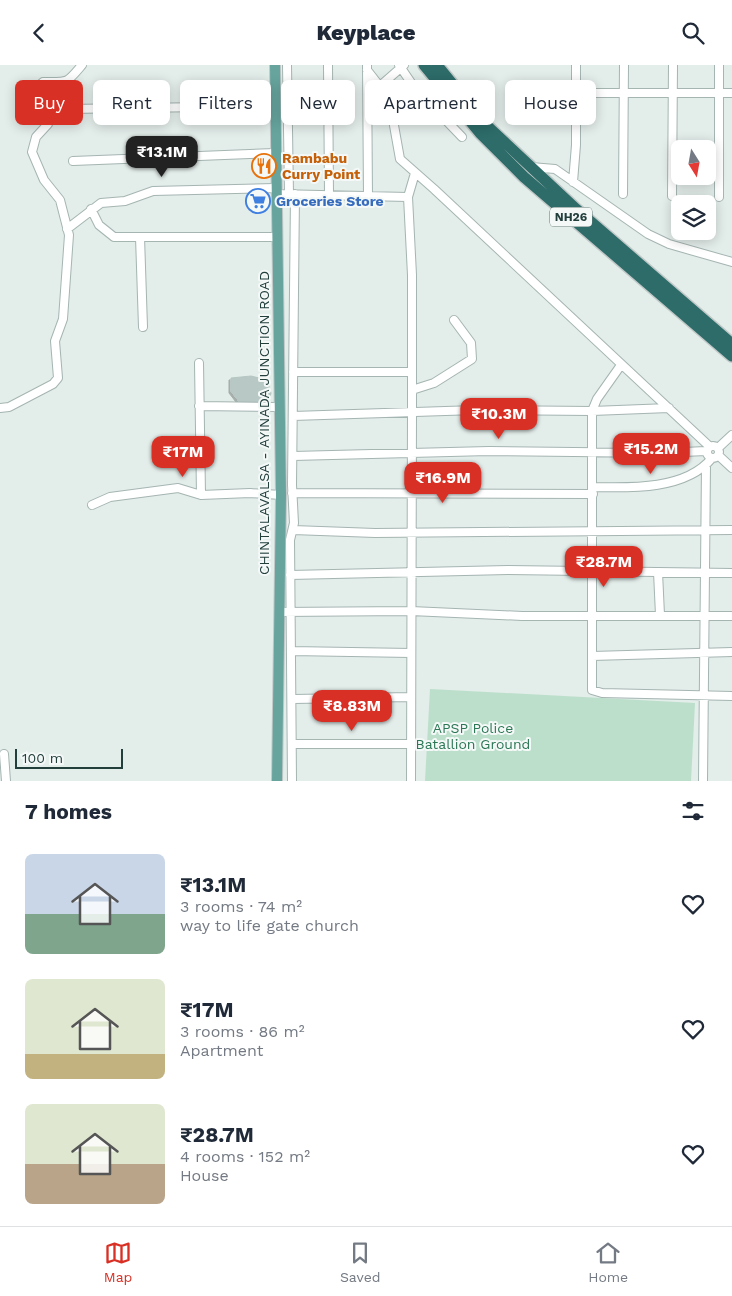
<!DOCTYPE html>
<meta charset="utf-8">
<style>
:root{--surface:#fff;--page:#f6f6f7;--text:#1f2937;--muted:#747a83;--line:#e0e1e3;--accent:#d93025}
body{margin:0;font-family:"Work Sans",sans-serif;background:var(--page);color:var(--text);height:100vh;display:flex;flex-direction:column;font-size:19px;white-space:nowrap}
*{box-sizing:border-box;margin:0}
p{font-size:16px;color:var(--muted)}
.icon{flex:none;width:28px;height:28px;fill:none;stroke:currentColor;stroke-width:2;stroke-linecap:round;stroke-linejoin:round}
.map{position:relative;height:716px;overflow:hidden}
.drawer{display:flex;flex-direction:column;background:var(--surface);flex:1}
.drawer>*{flex:none}
.top-card{position:absolute;left:15px;top:15px;width:702px;height:45px;display:flex;gap:10px}
.needle{width:32px;rotate:169deg}
.fabs{position:absolute;left:671px;top:75px;display:grid;gap:10px}
.fabs a{display:grid;place-items:center;width:45px;height:45px;border-radius:8px;background:var(--surface);box-shadow:0 2px 12px #0003;font-size:25px}
.scale{position:absolute;left:15px;bottom:12px;width:108px;box-sizing:border-box;padding-left:5px;border:2px solid #223f3c;border-top:0;font-size:14px;line-height:18px;white-space:nowrap;color:#223f3c;-webkit-text-stroke:4px #f4f9f8;paint-order:stroke}
.price{position:absolute;translate:-50% -42px;padding:0 11px;border-radius:10px;background:var(--accent);color:#fff;font-size:16px;line-height:32px;filter:drop-shadow(0 1px 2px #0008)}
.price::after{content:'';position:absolute;left:50%;top:30px;width:15px;height:11px;margin-left:-8px;background:inherit;clip-path:polygon(0 0,100% 0,50% 100%)}
.price.active{background:#222;color:#fff}
ul{padding:0;list-style:none}
li{display:flex;align-items:center;gap:15px;height:125px;padding:0 25px}
li span{display:grid;place-items:center;flex:none;width:140px;height:100px;border-radius:8px;color:#555}
li>.icon{margin-inline-start:auto}
span .icon{width:60px;height:60px;fill:#fffc;stroke-width:1}
li b{font-size:21px}
h2{display:flex;justify-content:space-between;align-items:center;height:60px;padding:0 25px;font-size:21px}
.pill{padding:0 18px;border-radius:8px;background:var(--surface);box-shadow:0 2px 12px #0003;font-size:18px;line-height:45px}
.pill.active{background:var(--accent);color:#fff}
header{display:flex;justify-content:space-between;align-items:center;height:65px;padding:0 25px;background:var(--surface);font-size:22px;font-weight:800}
.menu{display:flex;justify-content:space-around;align-items:center;height:70px;border-top:1px solid var(--line);background:var(--surface);font-size:14px;color:var(--muted)}
.menu a{display:grid;justify-items:center;gap:2px}
.menu .active{color:var(--accent)}
.map>svg:first-child{display:block}
</style>
<header><svg class="icon" aria-label="back" viewBox="0 0 24 24"><path d="M15 5l-7 7 7 7"/></svg>Keyplace<svg class="icon" aria-label="search" viewBox="0 0 24 24"><circle cx="10" cy="10" r="6"/><path d="M15 15l6 6"/></svg></header>
<div class="map">
<svg width="732" height="716" viewBox="0 0 732 716">
<defs>
<filter id="shadow"><feDropShadow dx="-2" dy="2" stdDeviation="0" flood-color="#0004"/></filter>
</defs>
<rect width="100%" height="100%" fill="#e3edea"/>
<path fill="#bcdfcb" d="M430 624 695 638 691 716H425Z"/>
<path fill="#b8c8c4" stroke="#b5c7c3" filter="url(#shadow)" d="M251 311 267 315 271 328 269 337 264 340 241 339 231 326V313Z"/>
<g fill="none" stroke-linecap="round" stroke-linejoin="round">
<defs>
<path id="minor" d="M287 0 289 129
M328 0 329 130
M367 0 368 131
M399 0 414 22 462 72
M367 5 385 28 390 38 400 94 434 124 709 381
M380 21 404 0
M576 28H732
M68 44 276 41
M73 96 275 88
M531 102 555 104 648 169 669 179 732 197
M573 117 576 80V0
M276 129 408 132
M623 129 624 0
M672 131 673 0
M719 132V0
M91 144 99 160 114 172H276
M67 164 101 138 125 136 153 126 275 123
M140 172 143 262
M199 298 201 430
M621 300 597 334 592 346V625L602 628 732 631
M293 307H412
M412 325 434 318 472 294 471 278 454 255
M199 341 279 342
M0 343 9 342 53 319 58 313 55 276 63 254 69 170 60 135 44 115 32 87 36 72 48 59 38 36 35 24 43 17C69 17 66 19 82 0
M293 351 476 345 592 346 669 343
M707 387a6 6 0 1 1 12 0a6 6 0 1 1-12 0Z
M718 383 732 370
M718 390 732 403
M293 391 489 386 661 388 706 386
M593 422C630 423 686 425 712 393
M292 428 593 429
M92 440 110 432 178 423 201 430 250 428 281 430
M293 465 375 468 732 465
M658 507 660 550
M290 510 508 505 732 508
M279 547 411 546 522 551H732
M291 586 411 588
M592 591 732 587
M293 634 411 632
M293 679H411
M4 689 6 716
M292 716 290 475 294 458 292 420 295 129
M411 716 412 347V210L408 132 415 108
M703 716 706 400"/>
<path id="major" d="M275 0 281 430 277 716"/>
<path id="highway" d="M424 0 480 68 524 112 732 291
M437 0 484 58 576 144 732 279"/>
</defs>
<use href="#minor" stroke="#a5b5b2" stroke-width="10"/>
<use href="#major" stroke="#c1c9c8" stroke-width="12"/>
<use href="#highway" stroke="#c1c9c8" stroke-width="14"/>
<use href="#minor" stroke="#fff" stroke-width="8"/>
<use href="#major" stroke="#67a49e" stroke-width="10"/>
<use href="#highway" stroke="#2d6c69" stroke-width="11"/>
</g>
<defs>
<symbol id="restaurant-ring" viewBox="-11 -11 22 22"><circle r="9.5" fill="#f4f9f8" stroke="#e8710a" stroke-width="1.5"/><path d="M-5-6h1v4h1v-4h1v4h1v-4h1v5L-1.5 .5V6h-2V.5L-5-1ZM5-6V6H3V1.5H1.5Q1.5-4 5-6Z" fill="#e8710a"/></symbol>
<symbol id="supermarket-ring" viewBox="-11 -11 22 22"><circle r="9.5" fill="#f4f9f8" stroke="#3f7fe0" stroke-width="1.5"/><path d="M-6-5.5h2.5l.6 2H6L4.5 2H-2.5L-4.4-4H-6ZM-1.5 3.2a1.3 1.3 0 1 0 .1 0ZM3 3.2a1.3 1.3 0 1 0 .1 0Z" fill="#3f7fe0"/></symbol>
</defs>
<g fill-rule="evenodd">
<use href="#restaurant-ring" x="250" y="87" width="28" height="28"/>
<use href="#supermarket-ring" x="244" y="122" width="28" height="28"/>
</g>
<g text-anchor="middle" stroke-width="4" stroke-linejoin="round" paint-order="stroke">
<rect fill="#f4f9f8" stroke="#617774" stroke-width="1" x="550" y="142.5" width="42" height="19" rx="4"/>
<g font-size="12" font-weight="bold" fill="#223f3c">
<text x="571" y="156">NH26</text>
</g>
<g font-size="14" font-weight="bold" fill="#c56008" stroke="#f4f9f8" text-anchor="start">
<text x="282" y="98">Rambabu<tspan x="282" dy="16">Curry Point</tspan></text>
</g>
<g font-size="14" font-weight="bold" fill="#366cbe" stroke="#f4f9f8" text-anchor="start">
<text x="276" y="141">Groceries Store</text>
</g>
<g font-size="14" fill="#223f3c" stroke="#f4f9f8">
<text transform="translate(264 358) rotate(-90)" y="5">CHINTALAVALSA - AYINADA JUNCTION ROAD</text>
</g>
<g font-size="14" fill="#2b7755" stroke="#f4f9f8">
<text x="473" y="668">APSP Police<tspan x="473" dy="16">Batallion Ground</tspan></text>
</g>
</g>
</svg>
<div class="fabs">
<a><svg class="needle" viewBox="-14 -14 28 28"><path d="M0-13l5 13h-10z" fill="#e53935"/><path d="M0 13l5-13h-10z" fill="#747a83"/></svg></a>
<a><svg class="icon" aria-label="layers" viewBox="0 0 24 24"><path d="M12 4l9 5-9 5-9-5zM3 14l9 5 9-5"/></svg></a>
</div>
<div class="scale">100 m</div>
<b class="price active" style="left:162px;top:113px">₹13.1M</b>
<b class="price" style="left:499px;top:375px">₹10.3M</b>
<b class="price" style="left:651px;top:410px">₹15.2M</b>
<b class="price" style="left:183px;top:413px">₹17M</b>
<b class="price" style="left:443px;top:439px">₹16.9M</b>
<b class="price" style="left:604px;top:523px">₹28.7M</b>
<b class="price" style="left:352px;top:667px">₹8.83M</b>
<div class="top-card">
<a class="pill active">Buy</a>
<a class="pill">Rent</a>
<a class="pill">Filters</a>
<a class="pill">New</a>
<a class="pill">Apartment</a>
<a class="pill">House</a>
</div>
</div>
<section class="drawer">
<h2>7 homes<svg class="icon" aria-label="filters" viewBox="0 0 24 24"><path d="M4 7h16M4 17h16"/><circle cx="9" cy="7" r="2"/><circle cx="15" cy="17" r="2"/></svg></h2>
<ul>
<li><span style="background:linear-gradient(#c9d6e8 60%,#7fa58c 0)"><svg class="icon" aria-label="home" viewBox="0 0 24 24"><path d="M3 11l9-7 9 7M6 9v11h12V9"/></svg></span><div><b>₹13.1M</b><p>3 rooms · 74 m²</p><p>way to life gate church</p></div><svg class="icon" aria-label="heart" viewBox="0 0 24 24"><path d="M12 20l-8-8c-3-5 5-10 8-4 3-6 11-1 8 4z"/></svg></li>
<li><span style="background:linear-gradient(#dfe7d0 75%,#c2b280 0)"><svg class="icon" aria-label="home" viewBox="0 0 24 24"><path d="M3 11l9-7 9 7M6 9v11h12V9"/></svg></span><div><b>₹17M</b><p>3 rooms · 86 m²</p><p>Apartment</p></div><svg class="icon" aria-label="heart" viewBox="0 0 24 24"><path d="M12 20l-8-8c-3-5 5-10 8-4 3-6 11-1 8 4z"/></svg></li>
<li><span style="background:linear-gradient(#dfe7d0 60%,#b9a48a 0)"><svg class="icon" aria-label="home" viewBox="0 0 24 24"><path d="M3 11l9-7 9 7M6 9v11h12V9"/></svg></span><div><b>₹28.7M</b><p>4 rooms · 152 m²</p><p>House</p></div><svg class="icon" aria-label="heart" viewBox="0 0 24 24"><path d="M12 20l-8-8c-3-5 5-10 8-4 3-6 11-1 8 4z"/></svg></li>
</ul>
</section>
<nav class="menu">
<a class="active"><svg class="icon" aria-label="map" viewBox="0 0 24 24"><path d="M3 6l6-2 6 2 6-2v14l-6 2-6-2-6 2zM9 4v14M15 6v14"/></svg>Map</a>
<a><svg class="icon" aria-label="saved" viewBox="0 0 24 24"><path d="M7 4h10v16l-5-4-5 4z"/></svg>Saved</a>
<a><svg class="icon" aria-label="home" viewBox="0 0 24 24"><path d="M3 11l9-7 9 7M6 9v11h12V9"/></svg>Home</a>
</nav>
